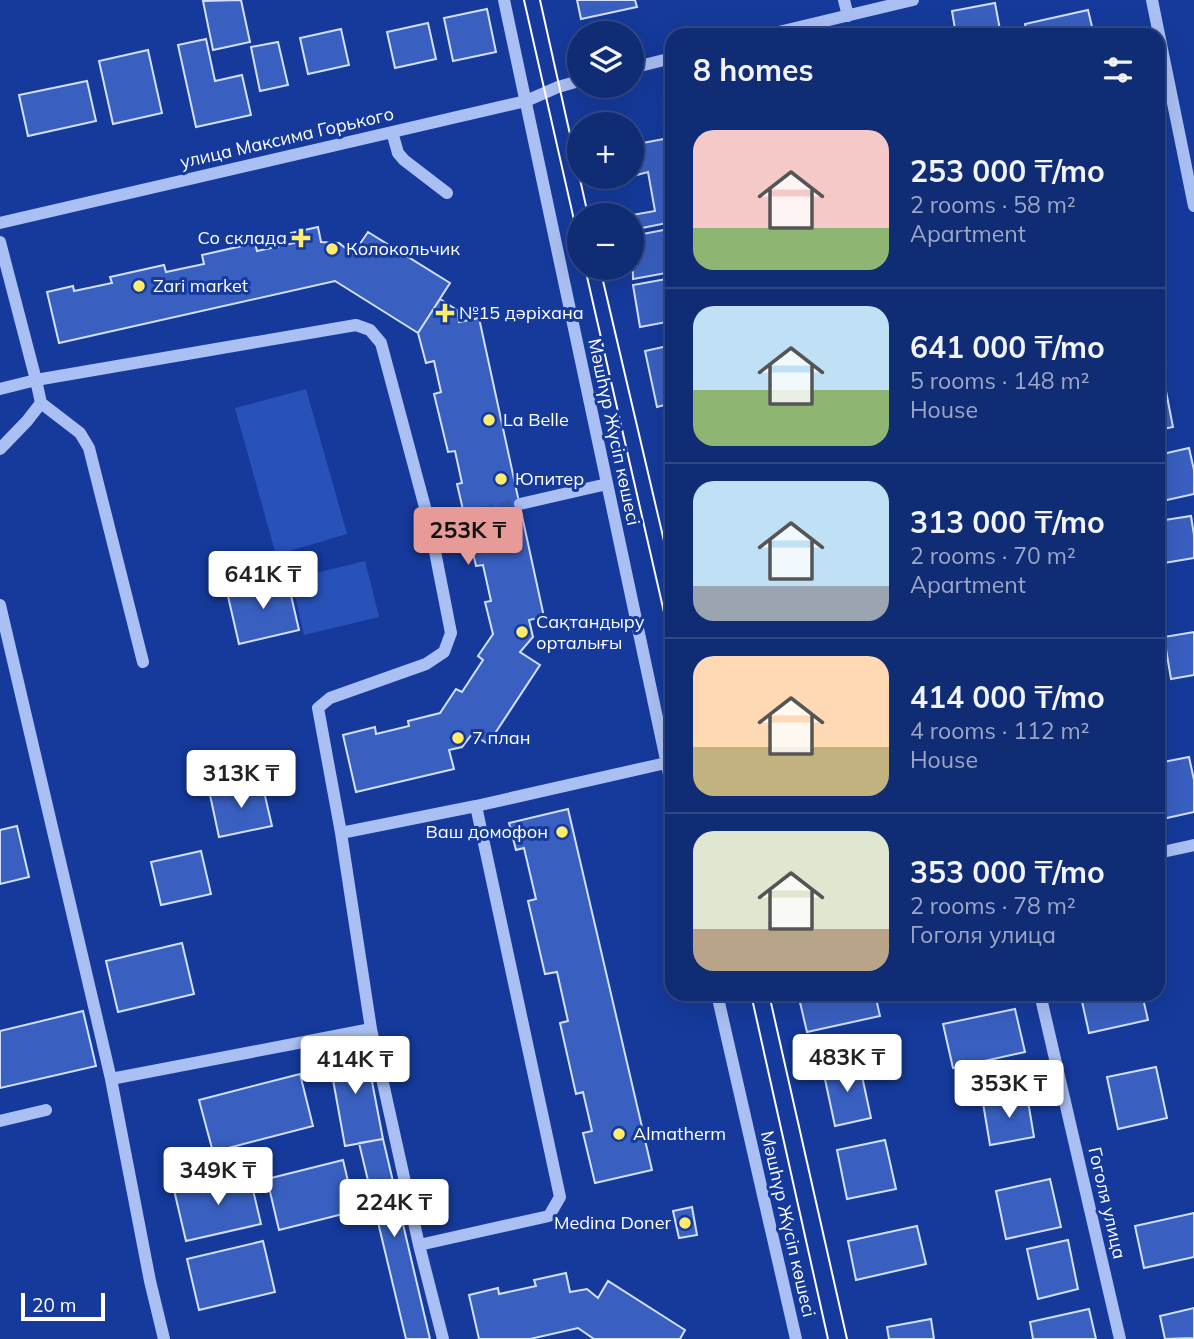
<!DOCTYPE html>
<meta charset="utf-8">
<style>
:root{--surface:#102c74;--page:#1e387c;--text:#f1f3f6;--muted:#9ca7c5;--line:#304886;--accent:#e69b98}
body{margin:0;font-family:Mulish,sans-serif;background:var(--page);color:var(--text);height:100vh;display:flex;flex-direction:column;font-size:26px;white-space:nowrap}
*{box-sizing:border-box;margin:0}
p{font-size:23px;color:var(--muted)}
.icon{flex:none;width:38px;height:38px;fill:none;stroke:currentColor;stroke-width:2;stroke-linecap:round;stroke-linejoin:round}
.map{position:relative;flex:1;overflow:hidden}
.drawer{position:absolute;left:665px;top:28px;width:500px;height:973px;display:flex;flex-direction:column;background:var(--surface);border-radius:21px;box-shadow:0 7px 28px #0002,0 0 0 2px var(--line)}
.drawer>*{flex:none}
.controls{position:absolute;left:567px;top:21px;display:grid;gap:14px}
.controls a{display:grid;place-items:center;width:77px;height:77px;border-radius:50%;background:var(--surface);box-shadow:0 7px 28px #0002,0 0 0 2px var(--line);font-size:35px}
.scale{position:absolute;left:21px;bottom:18px;width:84px;box-sizing:border-box;padding-left:7px;border:4px solid #fff;border-top:0;font-size:19px;line-height:24px;white-space:nowrap;color:#fff;-webkit-text-stroke:5px #153a9b;paint-order:stroke}
.price{position:absolute;translate:-50% -60px;padding:0 16px;border-radius:7px;background:#fff;color:#222;font-size:23px;line-height:46px;filter:drop-shadow(0 2px 4px #0008)}
.price::after{content:'';position:absolute;left:50%;top:42px;width:21px;height:16px;margin-left:-10px;background:inherit;clip-path:polygon(0 0,100% 0,50% 100%)}
.price.current{background:var(--accent);color:#111}
ul{padding:0;list-style:none}
li{display:flex;align-items:center;gap:21px;height:175px;padding:0 28px}
li+li{border-top:2px solid var(--line)}
li span{display:grid;place-items:center;flex:none;width:196px;height:140px;border-radius:21px;color:#555}
li>.icon{margin-inline-start:auto}
span .icon{width:84px;height:84px;fill:#fffc;stroke-width:1}
li b{font-size:30px}
h2{display:flex;justify-content:space-between;align-items:center;height:84px;padding:0 28px;font-size:30px}
.map>svg:first-child{display:block}
</style>
<div class="map">
<svg width="1194" height="1339" viewBox="0 0 1194 1339">
<rect width="100%" height="100%" fill="#153a9b"/>
<path fill="#2852b9" d="M306 389 347 534 276 555 235 408Z
M365 561 379 617 304 635 291 579Z"/>
<path fill="#3960c1" stroke="#d2dffd" stroke-width="2" d="M241 0 250 42 213 50 203 1Z
M577 0H635L637 7 581 19Z
M995 3 1001 35H956L952 11Z
M487 9 496 52 453 61 444 18Z
M1088 10 1094 35H1027L1025 24Z
M428 23 436 59 395 68 387 32Z
M341 29 349 65 308 74 300 38Z
M206 39 215 81 242 75 251 115 196 127 178 45Z
M278 42 288 85 260 91 251 47Z
M148 50 162 113 113 124 99 61Z
M87 81 96 121 28 136 19 95Z
M669 138 672 155V222L632 230V215L655 211 648 172 637 175 632 145Z
M318 227 321 242 339 243 353 254 368 232 450 283 418 333 335 281 59 343 47 292 73 286 74 291 112 283 110 277 164 265 166 272 204 264 202 255 255 243 257 251 294 243 291 233Z
M669 229 672 247V272L633 279 632 236Z
M672 278V321L640 327 633 285Z
M440 299 457 310 459 322 479 318 544 617 529 620 533 637 520 652 540 665 488 744 472 734 462 747 449 750 454 769 356 792 343 735 375 727 376 734 409 726 408 721 440 713 456 689 462 692 483 660 478 656 493 634 485 602 491 601 483 565 476 566 457 484 462 483 455 451 448 452 434 394 441 392 434 361 426 363 418 333Z
M1158 330 1166 365 1158 367Z
M672 345V403L657 407 645 351Z
M1165 386 1173 427 1158 430V387Z
M1189 448 1194 470V494L1158 502V455Z
M1191 516 1194 535V558L1158 564V521Z
M287 578 299 630 239 644 227 592Z
M1194 632V675L1171 679 1164 637Z
M1189 757 1194 780V812L1158 820V763Z
M262 783 272 826 219 837 210 795Z
M568 809 652 1170 595 1183 583 1133 592 1131 583 1092 576 1094 560 1023 568 1021 557 972 545 974 528 901 536 899 524 848 516 850 509 823Z
M17 826 29 877 0 884V830Z
M201 851 211 894 161 905 151 862Z
M182 943 194 994 118 1012 106 961Z
M798 994H875L880 1016 807 1032Z
M1095 994H1142L1148 1020 1089 1033 1081 997Z
M1015 1009 1025 1052 953 1068 943 1024Z
M83 1011 96 1066 0 1088V1031Z
M365 1045 383 1139 345 1146 328 1052Z
M859 1062 871 1118 835 1126 823 1070Z
M1156 1067 1167 1118 1118 1129 1107 1077Z
M300 1074 313 1126 213 1152 199 1100Z
M1027 1095 1034 1137 990 1145 983 1103Z
M383 1139 430 1339H406L359 1143Z
M885 1140 896 1189 847 1199 837 1150Z
M343 1160 355 1211 279 1230 267 1179Z
M249 1173 261 1224 186 1241 174 1190Z
M1050 1179 1061 1227 1006 1239 996 1191Z
M692 1207 697 1235 679 1238 673 1211Z
M1194 1213V1257L1144 1268 1135 1226Z
M917 1226 926 1264 856 1280 848 1241Z
M1068 1240 1078 1289 1038 1299 1027 1249Z
M263 1241 275 1292 199 1310 187 1259Z
M566 1273 570 1292 587 1289 598 1298 608 1281 685 1330 680 1339H594L578 1328 530 1339H479L469 1295 498 1288 499 1294 536 1286 534 1280Z
M1194 1308V1338L1165 1339 1160 1316Z
M1089 1309 1096 1339H1033L1030 1322Z
M931 1319 934 1339H889L887 1327Z"/>
<g fill="none" stroke-linecap="round" stroke-linejoin="round">
<path stroke="#3858aa" stroke-width="12" stroke-dasharray="12 6" stroke-linecap="butt" d="M465 517 520 504"/>
<path stroke="#aabff3" stroke-width="12" d="M504 0 672 788
M844 0 848 16
M1152 0 1194 206
M766 35 913 0
M632 68 672 58
M392 132 398 153 404 160 447 193
M0 223 526 101 558 87 579 81
M0 242 36 380 0 389
M0 449 27 421 41 403
M520 504 607 484
M0 605 111 1079
M143 662 89 448 80 433 41 403 36 380 356 325 370 330 381 343 430 526 465 517
M341 833 318 708 330 698 426 664 444 652 451 633 430 526
M1158 853 1194 845
M717 994 796 1339
M1040 994 1120 1339
M371 1029 419 1245 443 1339
M0 1121 46 1110
M419 1245 549 1216 560 1197 476 806
M164 1339 150 1281 111 1079 371 1029 341 833 476 806 666 763"/>
<path stroke="#fff" stroke-width="2" d="M524 0 579 242
M540 0 588 215
M585 268 672 647
M600 268 672 575
M751 994 828 1339
M769 994 847 1339"/>
</g>
<g fill="#ffec6c" stroke="#153a9b" stroke-width="2.5">
<path d="M297.5 227.5h7v7h7v7h-7v7h-7v-7h-7v-7h7z"/>
<circle cx="332" cy="249" r="7"/>
<circle cx="139" cy="286" r="7"/>
<path d="M441.5 302.5h7v7h7v7h-7v7h-7v-7h-7v-7h7z"/>
<circle cx="489" cy="420" r="7"/>
<circle cx="501" cy="479" r="7"/>
<circle cx="522" cy="632" r="7"/>
<circle cx="458" cy="738" r="7"/>
<circle cx="562" cy="832" r="7"/>
<circle cx="619" cy="1134" r="7"/>
<circle cx="685" cy="1223" r="7"/>
</g>
<g text-anchor="middle" stroke-width="6" stroke-linejoin="round" paint-order="stroke">
<g font-size="18" fill="#fff" stroke="#153a9b">
<text transform="translate(287 138) rotate(-13)" y="6">улица Максима Горького</text>
<text transform="translate(614 432) rotate(78)" y="6">Мәшһүр Жүсіп көшесі</text>
<text transform="translate(1107 1203) rotate(77)" y="6">Гоголя улица</text>
<text transform="translate(788 1224) rotate(77)" y="6">Мәшһүр Жүсіп көшесі</text>
</g>
<g font-size="18" fill="#fff" stroke="#153a9b" text-anchor="start">
<text x="287" y="244" text-anchor="end">Со склада</text>
<text x="346" y="255">Колокольчик</text>
<text x="153" y="292">Zari market</text>
<text x="459" y="319">№15 дәріхана</text>
<text x="503" y="426">La Belle</text>
<text x="515" y="485">Юпитер</text>
<text x="536" y="628">Сақтандыру<tspan x="536" dy="21">орталығы</tspan></text>
<text x="472" y="744">7 план</text>
<text x="548" y="838" text-anchor="end">Ваш домофон</text>
<text x="633" y="1140">Almatherm</text>
<text x="671" y="1229" text-anchor="end">Medina Doner</text>
</g>
</g>
</svg>
<div class="controls">
<a><svg class="icon" aria-label="layers" viewBox="0 0 24 24"><path d="M12 4l9 5-9 5-9-5zM3 14l9 5 9-5"/></svg></a>
<a>+</a>
<a>−</a>
</div>
<div class="scale">20 m</div>
<b class="price current" style="left:468px;top:567px">253K ₸</b>
<b class="price" style="left:263px;top:611px">641K ₸</b>
<b class="price" style="left:241px;top:810px">313K ₸</b>
<b class="price" style="left:847px;top:1094px">483K ₸</b>
<b class="price" style="left:355px;top:1096px">414K ₸</b>
<b class="price" style="left:1009px;top:1120px">353K ₸</b>
<b class="price" style="left:218px;top:1207px">349K ₸</b>
<b class="price" style="left:394px;top:1239px">224K ₸</b>
<section class="drawer">
<h2>8 homes<svg class="icon" aria-label="filters" viewBox="0 0 24 24"><path d="M4 7h16M4 17h16"/><circle cx="9" cy="7" r="2"/><circle cx="15" cy="17" r="2"/></svg></h2>
<ul>
<li><span style="background:linear-gradient(#f6c9c9 70%,#8fb573 0)"><svg class="icon" aria-label="home" viewBox="0 0 24 24"><path d="M3 11l9-7 9 7M6 9v11h12V9"/></svg></span><div><b>253 000 ₸/mo</b><p>2 rooms · 58 m²</p><p>Apartment</p></div></li>
<li><span style="background:linear-gradient(#bfe0f5 60%,#8fb573 0)"><svg class="icon" aria-label="home" viewBox="0 0 24 24"><path d="M3 11l9-7 9 7M6 9v11h12V9"/></svg></span><div><b>641 000 ₸/mo</b><p>5 rooms · 148 m²</p><p>House</p></div></li>
<li><span style="background:linear-gradient(#bfe0f5 75%,#9aa5b1 0)"><svg class="icon" aria-label="home" viewBox="0 0 24 24"><path d="M3 11l9-7 9 7M6 9v11h12V9"/></svg></span><div><b>313 000 ₸/mo</b><p>2 rooms · 70 m²</p><p>Apartment</p></div></li>
<li><span style="background:linear-gradient(#ffd9b3 65%,#c2b280 0)"><svg class="icon" aria-label="home" viewBox="0 0 24 24"><path d="M3 11l9-7 9 7M6 9v11h12V9"/></svg></span><div><b>414 000 ₸/mo</b><p>4 rooms · 112 m²</p><p>House</p></div></li>
<li><span style="background:linear-gradient(#dfe7d0 70%,#b9a48a 0)"><svg class="icon" aria-label="home" viewBox="0 0 24 24"><path d="M3 11l9-7 9 7M6 9v11h12V9"/></svg></span><div><b>353 000 ₸/mo</b><p>2 rooms · 78 m²</p><p>Гоголя улица</p></div></li>
</ul>
</section>
</div>
